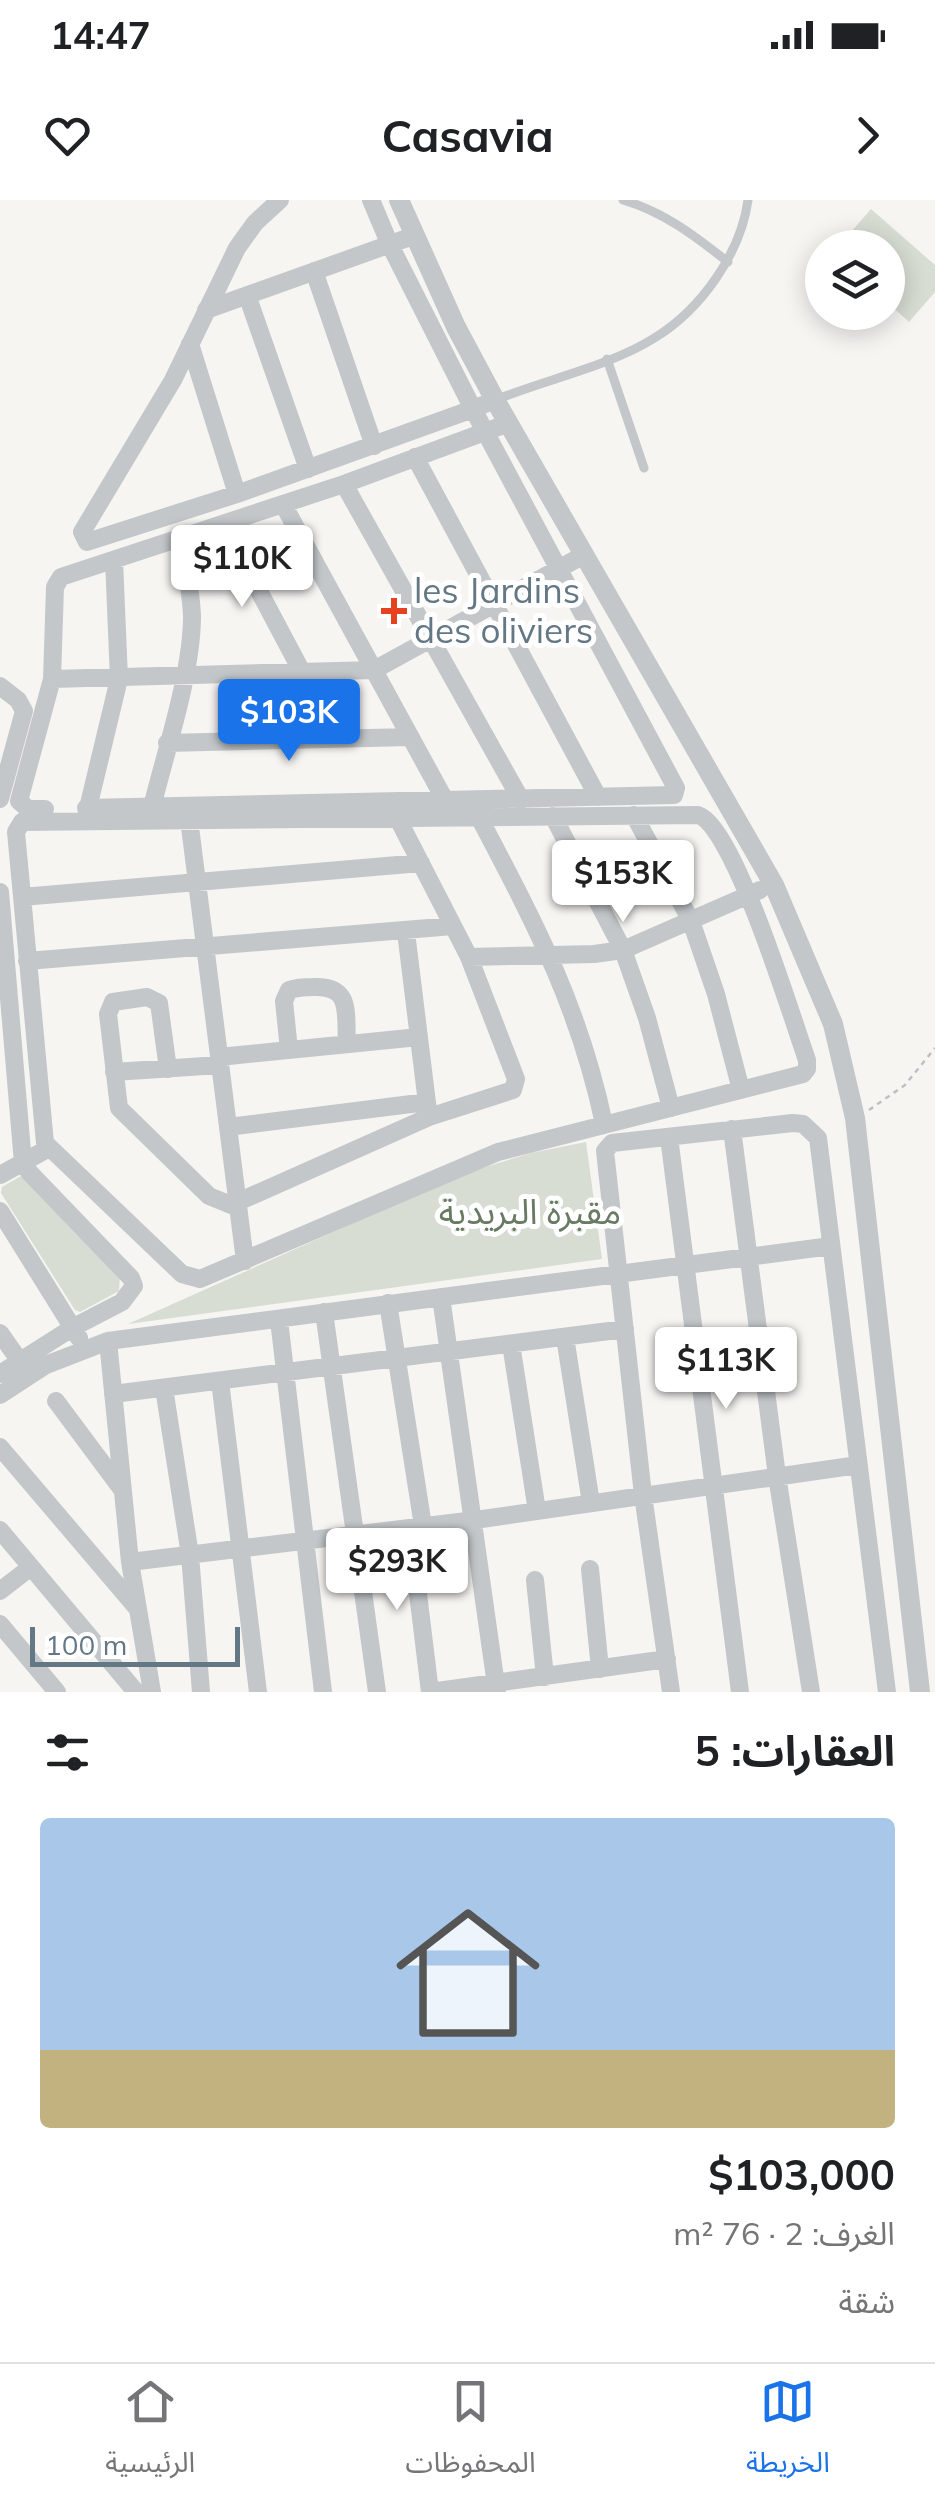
<!DOCTYPE html>
<html lang="ar">
<meta charset="utf-8">
<style>
:root{--surface:#fff;--page:#f6f6f6;--text:#202124;--muted:#757577;--line:#e0e0e0;--accent:#1a73e8}
body{margin:0;font-family:Mulish,"Noto Sans Arabic",sans-serif;background:var(--page);color:var(--text);direction:rtl;height:100vh;display:flex;flex-direction:column;font-size:38px;white-space:nowrap}
*{box-sizing:border-box;margin:0}
p{font-size:32px;color:var(--muted)}
.icon{flex:none;width:55px;height:55px;fill:none;stroke:currentColor;stroke-width:2;stroke-linecap:round;stroke-linejoin:round}
.map{position:relative;height:1492px;overflow:hidden;direction:ltr}
.drawer{display:flex;flex-direction:column;background:var(--surface);flex:1}
.drawer>*{flex:none}
.controls{position:absolute;left:805px;top:30px;display:grid;gap:20px}
.controls a{display:grid;place-items:center;width:100px;height:100px;border-radius:50%;background:var(--surface);box-shadow:0 5px 25px #0003;font-size:50px}
.scale{position:absolute;left:30px;bottom:25px;width:210px;box-sizing:border-box;padding-left:10px;border:5px solid #647784;border-top:0;font-size:28px;line-height:35px;white-space:nowrap;color:#647784;-webkit-text-stroke:8px #fff;paint-order:stroke}
.price{position:absolute;translate:-50% -85px;padding:0 22px;border-radius:10px;background:#fff;color:#222;font-size:32px;line-height:65px;filter:drop-shadow(0 2px 5px #0008)}
.price::after{content:'';position:absolute;left:50%;top:60px;width:30px;height:22px;margin-left:-15px;background:inherit;clip-path:polygon(0 0,100% 0,50% 100%)}
.price.on{background:var(--accent);color:#fff}
ul{padding:0;list-style:none}
li{display:grid;align-content:center;gap:20px;height:530px;padding:0 40px}
li+li{border-top:2px solid var(--line)}
li span{display:grid;place-items:center;height:310px;border-radius:10px;color:#555}
li>.icon{margin-inline-start:auto}
span .icon{width:180px;height:180px;fill:#fffc;stroke-width:1}
li b{font-size:42px}
h2{display:flex;justify-content:space-between;align-items:center;height:120px;padding:0 40px;font-size:42px}
.status{display:flex;justify-content:space-between;align-items:center;height:70px;padding:0 50px;background:var(--surface);direction:ltr}
.status svg{height:28px;fill:currentColor}
header{display:flex;justify-content:space-between;align-items:center;height:130px;padding:0 40px;background:var(--surface);font-size:45px;font-weight:700}
.menu{display:flex;justify-content:space-around;align-items:center;height:140px;border-top:2px solid var(--line);background:var(--surface);font-size:28px;color:var(--muted)}
.menu a{display:grid;justify-items:center;gap:5px}
.menu .on{color:var(--accent)}
.map>svg:first-child{display:block}
</style>
<div class="status"><b>14:47</b><svg viewBox="0 0 49 12"><path d="M0 12V9h3v3zM5 12V6h3v6zM10 12V3h3v9zM15 12V0h3v12zM26 1h20v11H26zM47 4h2v5h-2z"/></svg></div>
<header><svg class="icon" aria-label="forward" viewBox="0 0 24 24"><path d="M9 5l7 7-7 7"/></svg>Casavia<svg class="icon" aria-label="heart" viewBox="0 0 24 24"><path d="M12 20l-8-8c-3-5 5-10 8-4 3-6 11-1 8 4z"/></svg></header>
<div class="map">
<svg width="935" height="1492" viewBox="0 0 935 1492">
<rect width="100%" height="100%" fill="#f6f5f2"/>
<path fill="#d7ddd3" d="M871 9 935 65V92L909 122 888 103V48L838 47Z
M586 942 602 1059 128 1124 463 974 531 953Z
M21 976 120 1076 119 1091 80 1112 75 1110 1 993 2 987Z"/>
<g fill="none" stroke-linecap="round" stroke-linejoin="round">
<path stroke="#bdbfc1" stroke-width="2.5" stroke-dasharray="5 5" stroke-linecap="butt" d="M869 910 905 885 935 848"/>
<path stroke="#c3c7ca" stroke-width="9" d="M623 0C664 12 695 36 728 62
M607 159 644 268
M498 199C547 179 611 166 656 137 701 109 741 53 748 0"/>
<path stroke="#c3c7ca" stroke-width="18" d="M280 0 255 23 237 48 173 180 82 332 87 342 237 294 473 209 390 45 371 0
M314 71 374 246
M247 95 308 269
M206 110 413 36
M190 144 237 294
M415 257 598 597
M344 284 521 600
M283 304 446 602
M224 325 302 472
M52 479 374 470 582 356
M0 486 18 500 24 511 0 599
M167 543 410 537
M152 607C166 550 192 473 192 416 191 389 185 364 178 339
M86 608 674 595 676 588 473 209 495 200
M88 608 119 479 114 360
M45 609H28L19 601 52 479 55 387 61 377 344 284 509 223
M634 615 691 721 716 794 741 890
M698 615C734 626 792 818 807 860V869L803 874 498 952 200 1079 182 1074 45 943 16 632 22 622Z
M553 616 623 750 647 818 671 908
M479 617C534 722 579 805 604 924
M189 619 245 1061
M0 692 23 963 30 973 131 1078 134 1086 122 1102 72 1128 0 1174
M22 697 421 663
M406 732 428 911
M469 757 594 754 623 750 760 690
M27 761 453 726
M289 850 284 801 289 790C298 787 304 787 313 787 353 785 345 814 347 844
M219 857 419 837
M168 869 159 803 147 797 113 802 108 814 119 908 209 996 231 1005 429 917 513 890 516 879 469 757 397 617
M114 872 220 865
M228 927 427 902
M732 929 777 1276 811 1492
M669 937 740 1492
M0 975 49 948
M0 1011 79 1138
M441 1097 497 1492
M388 1103 423 1326
M324 1112 377 1492
M279 1120 323 1492
M0 1133 19 1160
M565 1137 591 1303
M108 1141 130 1362 152 1492
M511 1144 537 1311
M220 1181 258 1492
M164 1188 190 1355 201 1492
M113 1194 625 1129
M0 1195 46 1165 108 1141 831 1046
M56 1201 123 1291
M0 1247 136 1407
M410 1328 430 1492
M0 1330 136 1492
M130 1362 475 1320 858 1265
M590 1369 600 1469
M535 1380 545 1477
M0 1391 31 1367
M0 1424 57 1492
M430 1492 667 1459
M671 1492 643 1295 605 951 612 943 793 923 803 924 818 938 887 1492"/>
<path stroke="#c3c7ca" stroke-width="20" d="M399 0 456 127 495 200 774 685 833 824 855 918 920 1492"/>
</g>
<path fill="#e64221" stroke="#fff" stroke-width="4" d="M389 396h10v10h10v10h-10v10h-10v-10h-10v-10h10z"/>
<g text-anchor="middle" stroke-width="10" stroke-linejoin="round" paint-order="stroke">
<g font-size="35" fill="#647784" stroke="#fff" text-anchor="start">
<text x="414" y="403">les Jardins<tspan x="414" dy="40">des oliviers</tspan></text>
</g>
<g font-size="35" fill="#697b63" stroke="#fff">
<text x="530" y="1024">مقبرة البريدية</text>
</g>
</g>
</svg>
<div class="controls">
<a><svg class="icon" aria-label="layers" viewBox="0 0 24 24"><path d="M12 4l9 5-9 5-9-5zM3 14l9 5 9-5"/></svg></a>
</div>
<div class="scale">100 m</div>
<b class="price" style="left:242px;top:410px">$110K</b>
<b class="price on" style="left:289px;top:564px">$103K</b>
<b class="price" style="left:623px;top:725px">$153K</b>
<b class="price" style="left:726px;top:1212px">$113K</b>
<b class="price" style="left:397px;top:1413px">$293K</b>
</div>
<section class="drawer">
<h2>العقارات: 5<svg class="icon" aria-label="filters" viewBox="0 0 24 24"><path d="M4 7h16M4 17h16"/><circle cx="9" cy="7" r="2"/><circle cx="15" cy="17" r="2"/></svg></h2>
<ul>
<li><span style="background:linear-gradient(#a9c7e8 75%,#c2b280 0)"><svg class="icon" aria-label="home" viewBox="0 0 24 24"><path d="M3 11l9-7 9 7M6 9v11h12V9"/></svg></span><div><b>$103,000</b><p>الغرف: 2 · 76 m²</p><p>شقة</p></div></li>
</ul>
</section>
<nav class="menu">
<a class="on"><svg class="icon" aria-label="map" viewBox="0 0 24 24"><path d="M3 6l6-2 6 2 6-2v14l-6 2-6-2-6 2zM9 4v14M15 6v14"/></svg>الخريطة</a>
<a><svg class="icon" aria-label="saved" viewBox="0 0 24 24"><path d="M7 4h10v16l-5-4-5 4z"/></svg>المحفوظات</a>
<a><svg class="icon" aria-label="home" viewBox="0 0 24 24"><path d="M3 11l9-7 9 7M6 9v11h12V9"/></svg>الرئيسية</a>
</nav>
